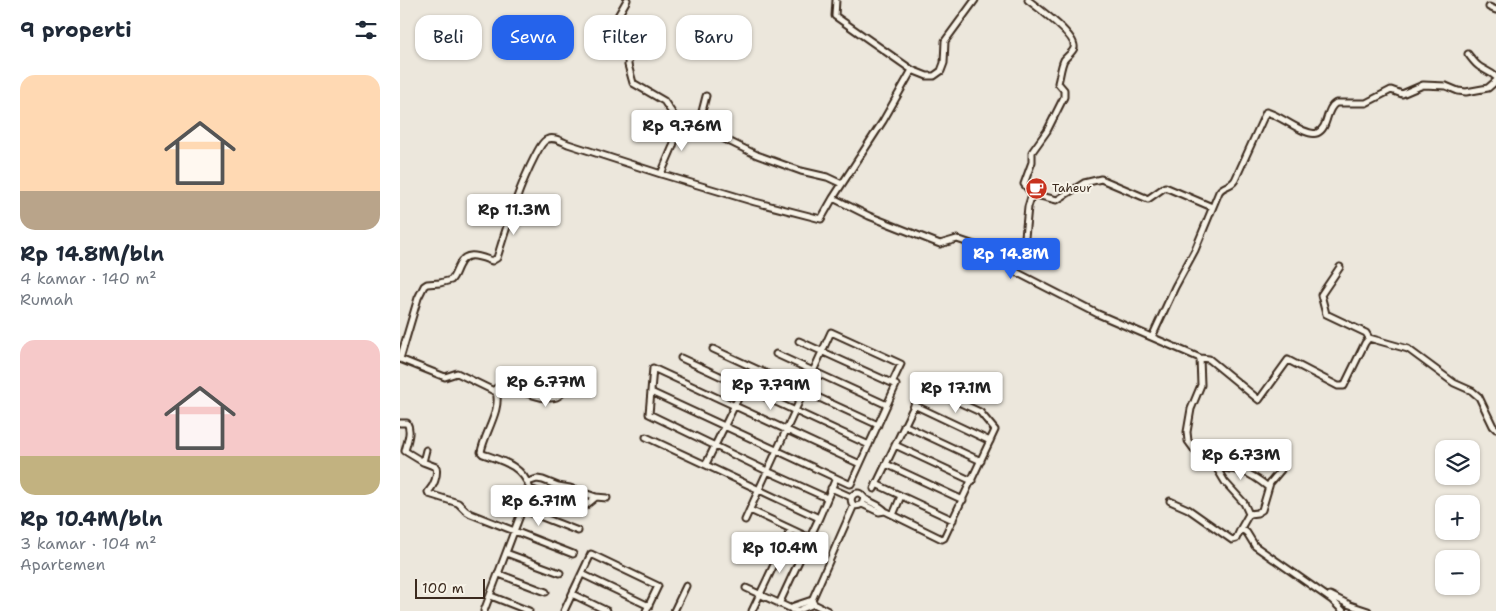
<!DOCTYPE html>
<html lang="id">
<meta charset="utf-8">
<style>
:root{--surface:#fff;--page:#f6f6f7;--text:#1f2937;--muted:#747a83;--accent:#2563eb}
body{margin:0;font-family:"Shantell Sans",sans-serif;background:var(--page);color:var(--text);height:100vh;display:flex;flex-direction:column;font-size:19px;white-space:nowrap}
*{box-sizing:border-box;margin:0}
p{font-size:16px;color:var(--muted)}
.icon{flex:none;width:28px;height:28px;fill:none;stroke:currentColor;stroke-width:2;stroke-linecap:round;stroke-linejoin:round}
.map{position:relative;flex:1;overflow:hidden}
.panel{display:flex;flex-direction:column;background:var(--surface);width:400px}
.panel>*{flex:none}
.top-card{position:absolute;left:15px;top:15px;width:475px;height:45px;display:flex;gap:10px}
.tools{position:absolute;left:1035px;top:440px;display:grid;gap:10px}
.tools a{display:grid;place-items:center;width:45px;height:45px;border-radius:10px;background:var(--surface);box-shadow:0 1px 4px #0004;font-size:25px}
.scale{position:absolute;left:15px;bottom:12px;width:70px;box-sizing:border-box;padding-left:5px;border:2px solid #3b2a1e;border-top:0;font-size:14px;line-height:18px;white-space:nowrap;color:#3b2a1e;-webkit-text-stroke:4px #f7f3e8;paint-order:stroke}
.price{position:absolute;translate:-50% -42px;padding:0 11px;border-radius:5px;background:#fff;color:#222;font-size:16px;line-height:32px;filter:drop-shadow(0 1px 2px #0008)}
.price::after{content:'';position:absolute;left:50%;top:30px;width:15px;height:11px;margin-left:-8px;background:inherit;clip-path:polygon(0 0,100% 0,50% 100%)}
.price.current{background:var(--accent);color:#fff}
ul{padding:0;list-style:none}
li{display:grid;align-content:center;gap:10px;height:265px;padding:0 20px}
li span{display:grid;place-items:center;height:155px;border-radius:15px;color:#555}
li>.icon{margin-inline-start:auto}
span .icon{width:90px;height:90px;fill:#fffc;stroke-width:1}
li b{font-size:21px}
h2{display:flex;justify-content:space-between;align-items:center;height:60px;padding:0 20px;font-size:21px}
.pill{padding:0 18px;border-radius:15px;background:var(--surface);box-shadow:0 1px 4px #0004;font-size:18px;line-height:45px}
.pill.current{background:var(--accent);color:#fff}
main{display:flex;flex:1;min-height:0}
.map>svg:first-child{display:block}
</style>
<main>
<section class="panel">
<h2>9 properti<svg class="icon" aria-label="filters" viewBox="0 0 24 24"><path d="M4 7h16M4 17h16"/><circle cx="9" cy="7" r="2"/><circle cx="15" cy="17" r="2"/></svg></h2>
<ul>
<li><span style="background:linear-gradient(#ffd9b3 75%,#b9a48a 0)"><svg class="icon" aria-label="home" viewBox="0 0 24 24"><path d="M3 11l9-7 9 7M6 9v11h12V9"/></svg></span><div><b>Rp 14.8M/bln</b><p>4 kamar · 140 m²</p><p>Rumah</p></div></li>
<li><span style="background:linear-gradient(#f6c9c9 75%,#c2b280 0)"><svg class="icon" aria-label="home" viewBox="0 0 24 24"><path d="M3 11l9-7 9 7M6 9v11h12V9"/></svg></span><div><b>Rp 10.4M/bln</b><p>3 kamar · 104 m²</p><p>Apartemen</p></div></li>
</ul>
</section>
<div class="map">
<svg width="1096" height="611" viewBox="0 0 1096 611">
<rect width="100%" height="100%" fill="#ece7dc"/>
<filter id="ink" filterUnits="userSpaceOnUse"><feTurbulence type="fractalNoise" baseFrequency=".02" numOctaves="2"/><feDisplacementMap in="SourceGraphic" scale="10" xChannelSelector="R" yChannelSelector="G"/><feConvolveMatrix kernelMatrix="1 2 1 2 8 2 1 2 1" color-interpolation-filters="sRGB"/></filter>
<g filter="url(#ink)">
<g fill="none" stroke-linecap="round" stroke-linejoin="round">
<defs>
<path id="minor" d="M227 0 215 21 229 48 228 65 233 83 264 101 279 123 306 130 357 155 401 171 427 177 442 184
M436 0 435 16 512 70
M628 0C637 7 677 36 674 48 673 52 667 56 664 60 661 66 660 76 658 83L664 90V97L647 131 632 152V162L624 184 632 194 657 200 684 183 701 179 748 199 765 187 812 207
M1089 7 1096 10
M1068 54C1072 59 1075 64 1080 67 1086 71 1091 72 1096 77
M298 127 306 96
M261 174 273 146 279 123
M433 198 469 216 540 244 557 239 604 255 609 261 612 270 698 314 800 358 809 359 859 400 888 360 938 386H944L965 343 969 338 1008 349 1054 383 1072 391 1079 397 1093 426 1096 429
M609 261 622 247 625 237 628 207 632 194
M940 267 921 295 926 314 966 333 969 338
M752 337 775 287 795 250 819 192C823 185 831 187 835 180L866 112C879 114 905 137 917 133 929 128 925 109 936 103H966L991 90 1002 94 1023 85 1046 86 1058 91 1066 92 1088 88 1096 81
M313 349 478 425
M376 354 487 405
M281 358 469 445
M800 358 801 385 791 409 787 432 788 441 799 456 816 467 825 482 844 503 849 514 841 528 847 533 855 546 932 600 943 611
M94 390 99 386 103 385C116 388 150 406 161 394 165 389 166 381 168 375
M251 392 449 484H451L496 385 399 341
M514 405 590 441
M0 423H7C12 431 7 442 5 451L23 462
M504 425 581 461
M246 437 419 518 436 478
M495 445 572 481
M26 450 23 462 36 467C38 475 34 486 28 492L29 494 58 503 66 511 71 514 173 554
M306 464 353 368
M486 464 563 500
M816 467C842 470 848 471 868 487
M128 482 137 479 143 480 158 486 170 488 196 497
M476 484 553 520
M431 488 451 497
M130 489 178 507 185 506 196 497 207 498
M427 498 367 471 249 414 253 368 460 464
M464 499 462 504C449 511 448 493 458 493 462 493 463 498 467 500 474 504 480 505 485 511L542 539 544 538 595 430 580 412 526 387H523L474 489
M770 501 788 509 832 540 836 539 841 528
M106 503 178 531
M462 504 479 512 485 511
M350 510 410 538
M849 514 857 513 862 510 870 483 881 470
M493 515 501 496
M345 520 431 332 501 364 492 383
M106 553 160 573
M99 574 146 592
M182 574 249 606
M346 588 396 611
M172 594 207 611
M930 595 950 605 968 611
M91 596 129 611
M412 600 414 604 428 611
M379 604 419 518
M392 610 394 606 412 600 454 505
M84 611 130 489C123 466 103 461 83 454L81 452C84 434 102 409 96 392L57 373 45 377 0 359 18 298 24 286 27 284 40 283 51 280C55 276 56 270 59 265 66 250 80 257 92 261L97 258C108 223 118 189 135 156 138 151 141 143 146 140 153 136 161 141 168 144L261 174 355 202 421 219 433 198 483 121 512 70 527 76H534L541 71 544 63 545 41 575 0
M164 611 191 554 258 586 246 611
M274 611 286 586
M352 611 391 529
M397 611 414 604"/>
</defs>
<use href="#minor" stroke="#3b2a1e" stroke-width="9"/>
<use href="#minor" stroke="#f7f3e8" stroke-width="5"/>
</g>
</g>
<defs>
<symbol id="cafe-disc" viewBox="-11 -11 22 22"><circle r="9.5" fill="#c8321e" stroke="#f7f3e8"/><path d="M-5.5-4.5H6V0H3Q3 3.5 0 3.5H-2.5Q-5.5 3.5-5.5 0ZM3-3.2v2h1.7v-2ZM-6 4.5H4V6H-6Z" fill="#fff"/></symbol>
</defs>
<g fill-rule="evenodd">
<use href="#cafe-disc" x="624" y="176" width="25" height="25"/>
</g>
<g text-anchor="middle" stroke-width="4" stroke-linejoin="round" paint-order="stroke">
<g font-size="12" fill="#3b2a1e" stroke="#f7f3e8" text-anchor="start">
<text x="652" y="192">Taheur</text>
</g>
</g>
</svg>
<div class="tools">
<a><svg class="icon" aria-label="layers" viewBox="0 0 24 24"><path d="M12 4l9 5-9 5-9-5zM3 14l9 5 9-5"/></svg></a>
<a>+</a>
<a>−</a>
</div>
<div class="scale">100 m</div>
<b class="price" style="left:282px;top:152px">Rp 9.76M</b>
<b class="price" style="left:114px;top:236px">Rp 11.3M</b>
<b class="price current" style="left:611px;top:280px">Rp 14.8M</b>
<b class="price" style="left:146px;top:408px">Rp 6.77M</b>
<b class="price" style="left:371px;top:411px">Rp 7.79M</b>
<b class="price" style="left:556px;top:414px">Rp 17.1M</b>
<b class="price" style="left:841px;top:481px">Rp 6.73M</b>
<b class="price" style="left:139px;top:527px">Rp 6.71M</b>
<b class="price" style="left:380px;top:574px">Rp 10.4M</b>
<div class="top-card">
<a class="pill">Beli</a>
<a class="pill current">Sewa</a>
<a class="pill">Filter</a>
<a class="pill">Baru</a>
</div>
</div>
</main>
